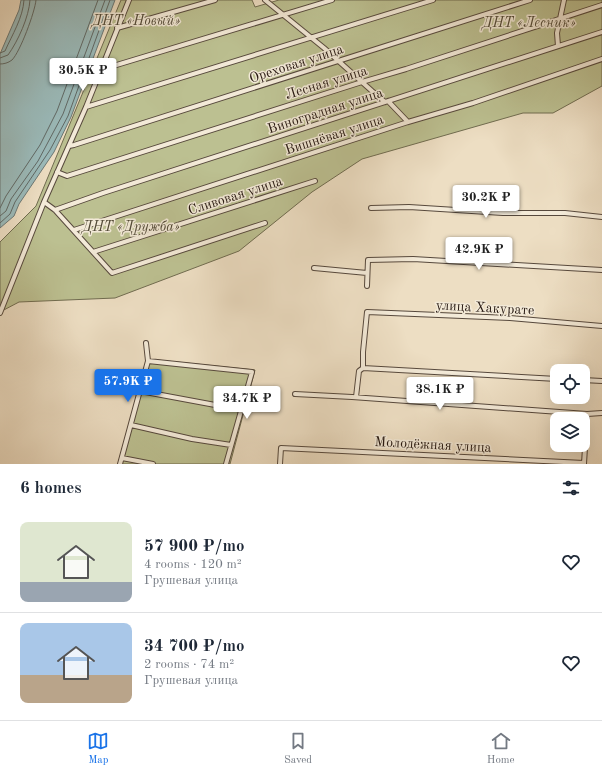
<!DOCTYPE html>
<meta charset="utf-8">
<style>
:root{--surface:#fff;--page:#f6f6f7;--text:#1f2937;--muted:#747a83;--line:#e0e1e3;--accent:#1a73e8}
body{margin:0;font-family:"Old Standard TT",serif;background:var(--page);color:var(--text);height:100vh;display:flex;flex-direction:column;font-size:15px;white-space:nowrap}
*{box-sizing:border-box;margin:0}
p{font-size:13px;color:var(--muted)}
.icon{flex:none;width:22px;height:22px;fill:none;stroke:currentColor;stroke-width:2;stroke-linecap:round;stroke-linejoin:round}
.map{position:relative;height:464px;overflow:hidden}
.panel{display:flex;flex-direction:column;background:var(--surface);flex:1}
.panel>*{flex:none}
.controls{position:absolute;left:550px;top:364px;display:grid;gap:8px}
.controls a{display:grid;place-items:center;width:40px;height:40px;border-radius:8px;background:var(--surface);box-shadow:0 4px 16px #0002;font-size:20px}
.price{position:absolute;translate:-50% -34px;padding:0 9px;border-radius:4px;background:#fff;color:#222;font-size:13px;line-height:26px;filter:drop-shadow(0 1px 2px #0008)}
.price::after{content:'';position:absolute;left:50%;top:24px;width:12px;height:9px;margin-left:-6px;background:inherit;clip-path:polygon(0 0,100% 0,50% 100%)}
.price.selected{background:var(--accent);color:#fff}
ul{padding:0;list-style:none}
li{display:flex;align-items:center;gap:12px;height:100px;padding:0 20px}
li+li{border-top:1px solid var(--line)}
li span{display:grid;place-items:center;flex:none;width:112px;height:80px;border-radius:8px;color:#555}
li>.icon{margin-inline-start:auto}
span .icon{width:48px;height:48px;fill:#fffc;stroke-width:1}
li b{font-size:17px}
h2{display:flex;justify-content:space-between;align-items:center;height:48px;padding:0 20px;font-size:17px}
.tab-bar{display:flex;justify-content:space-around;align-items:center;height:56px;border-top:1px solid var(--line);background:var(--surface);font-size:11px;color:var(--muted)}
.tab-bar a{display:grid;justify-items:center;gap:2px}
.tab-bar .selected{color:var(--accent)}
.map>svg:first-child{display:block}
</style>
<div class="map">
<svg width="602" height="464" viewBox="0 0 602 464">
<rect width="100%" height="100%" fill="#eddec3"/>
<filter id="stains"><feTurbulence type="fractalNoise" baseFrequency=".005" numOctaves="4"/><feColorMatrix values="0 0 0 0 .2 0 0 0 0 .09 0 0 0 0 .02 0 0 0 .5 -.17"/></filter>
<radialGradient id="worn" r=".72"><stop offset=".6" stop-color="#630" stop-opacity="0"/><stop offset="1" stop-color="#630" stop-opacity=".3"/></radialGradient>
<path fill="#bcc091" stroke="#706c50" d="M121 0H252L255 7 279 0H602V86L553 113H523L362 159 312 192 239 251 115 298 19 302 0 312V242L36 206Z
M147 359 255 370 230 464H118Z"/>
<path fill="#9bbbbb" stroke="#6c7977" d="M21 0H115L71 117 54 152 19 204 14 216 0 228V54L19 10Z"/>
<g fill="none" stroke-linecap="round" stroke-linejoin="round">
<path stroke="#606966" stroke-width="1" d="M0 53 5 51C12 35 23 18 24 0
M0 58 8 55C18 41 29 17 30 0
M0 64C4 64 8 63 12 60 20 52 35 12 36 0
M0 208 6 196 40 145 57 111 98 0
M0 216 6 211 11 199 38 161 63 114 105 0
M0 223 10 214 15 202 50 150 68 116 110 0"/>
<defs>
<path id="minor" d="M265 0 324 48 372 91 385 102
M117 28 215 0
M558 46 557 33 564 0
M100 70 332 0
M388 101 408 122
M86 107 433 0
M69 146 74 145 530 0
M57 172 67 176 362 82 406 69 602 5
M44 202 55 210 112 273 265 223
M371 208 409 207 503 213H565L602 217
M55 210 103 193 602 32
M74 230 408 122 473 103 602 59
M93 252 315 181
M314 268 367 273
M367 286 368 260 413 259 602 270
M0 313 44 202 86 107 129 0
M148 361 252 372 226 464
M557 379 363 368V352L367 312 510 318 602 326
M583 380 602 381
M140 391 242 410
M295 394 352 397 587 414
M356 397 359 371 363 368
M131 425 192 439 231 445
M122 458 153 464
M120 464 148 361 146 343
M280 464 281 448 584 463
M584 464 587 414 602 413"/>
</defs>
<use href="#minor" stroke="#57493d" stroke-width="6"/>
<use href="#minor" stroke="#f3ead8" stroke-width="4"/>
</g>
<g text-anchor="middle" stroke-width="3" stroke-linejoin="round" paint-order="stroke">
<g font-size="14" font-style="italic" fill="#524a37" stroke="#f3ead8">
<text x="136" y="25">ДНТ «Новый»</text>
<text x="529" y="27">ДНТ «Лесник»</text>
<text x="131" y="231">ДНТ «Дружба»</text>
</g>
<g font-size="14" fill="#251710" stroke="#f3ead8">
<text transform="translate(296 63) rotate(-18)" y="5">Ореховая улица</text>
<text transform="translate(326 82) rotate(-17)" y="5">Лесная улица</text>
<text transform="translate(325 110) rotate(-18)" y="5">Виноградная улица</text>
<text transform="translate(334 134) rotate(-18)" y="5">Вишнёвая улица</text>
<text transform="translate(235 195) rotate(-18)" y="5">Сливовая улица</text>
<text transform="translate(485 307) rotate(3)" y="5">улица Хакурате</text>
<text transform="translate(433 444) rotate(3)" y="5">Молодёжная улица</text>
</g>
</g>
<rect width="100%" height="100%" filter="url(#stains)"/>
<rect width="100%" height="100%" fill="url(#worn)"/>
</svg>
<div class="controls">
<a><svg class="icon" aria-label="locate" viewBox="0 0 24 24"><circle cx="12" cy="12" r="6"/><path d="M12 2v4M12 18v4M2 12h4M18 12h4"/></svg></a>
<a><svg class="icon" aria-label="layers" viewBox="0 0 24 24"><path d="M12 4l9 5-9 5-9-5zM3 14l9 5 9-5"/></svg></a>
</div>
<b class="price" style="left:83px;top:92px">30.5K ₽</b>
<b class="price" style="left:486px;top:219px">30.2K ₽</b>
<b class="price" style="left:479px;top:271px">42.9K ₽</b>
<b class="price selected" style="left:128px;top:403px">57.9K ₽</b>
<b class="price" style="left:440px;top:411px">38.1K ₽</b>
<b class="price" style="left:247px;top:420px">34.7K ₽</b>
</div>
<section class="panel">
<h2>6 homes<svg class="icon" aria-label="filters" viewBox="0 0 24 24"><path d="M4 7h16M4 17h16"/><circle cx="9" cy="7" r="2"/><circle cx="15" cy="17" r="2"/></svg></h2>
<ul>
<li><span style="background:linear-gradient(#dfe7d0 75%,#9aa5b1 0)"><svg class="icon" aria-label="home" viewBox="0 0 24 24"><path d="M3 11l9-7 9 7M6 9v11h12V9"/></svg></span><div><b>57 900 ₽/mo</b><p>4 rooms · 120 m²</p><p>Грушевая улица</p></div><svg class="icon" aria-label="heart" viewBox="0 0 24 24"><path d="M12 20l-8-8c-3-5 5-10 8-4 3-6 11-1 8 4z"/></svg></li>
<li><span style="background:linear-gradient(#a9c7e8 65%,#b9a48a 0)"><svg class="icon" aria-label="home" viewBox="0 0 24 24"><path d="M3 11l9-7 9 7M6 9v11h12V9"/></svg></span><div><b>34 700 ₽/mo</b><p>2 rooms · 74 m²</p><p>Грушевая улица</p></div><svg class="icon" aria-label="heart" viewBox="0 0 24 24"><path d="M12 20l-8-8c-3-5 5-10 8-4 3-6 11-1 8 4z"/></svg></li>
</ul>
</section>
<nav class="tab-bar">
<a class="selected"><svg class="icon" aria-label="map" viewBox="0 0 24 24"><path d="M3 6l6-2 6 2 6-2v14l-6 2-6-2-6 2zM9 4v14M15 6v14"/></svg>Map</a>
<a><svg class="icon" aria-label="saved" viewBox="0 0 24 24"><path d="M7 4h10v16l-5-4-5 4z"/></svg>Saved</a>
<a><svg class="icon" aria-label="home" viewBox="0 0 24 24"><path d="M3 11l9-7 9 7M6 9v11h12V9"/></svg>Home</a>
</nav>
